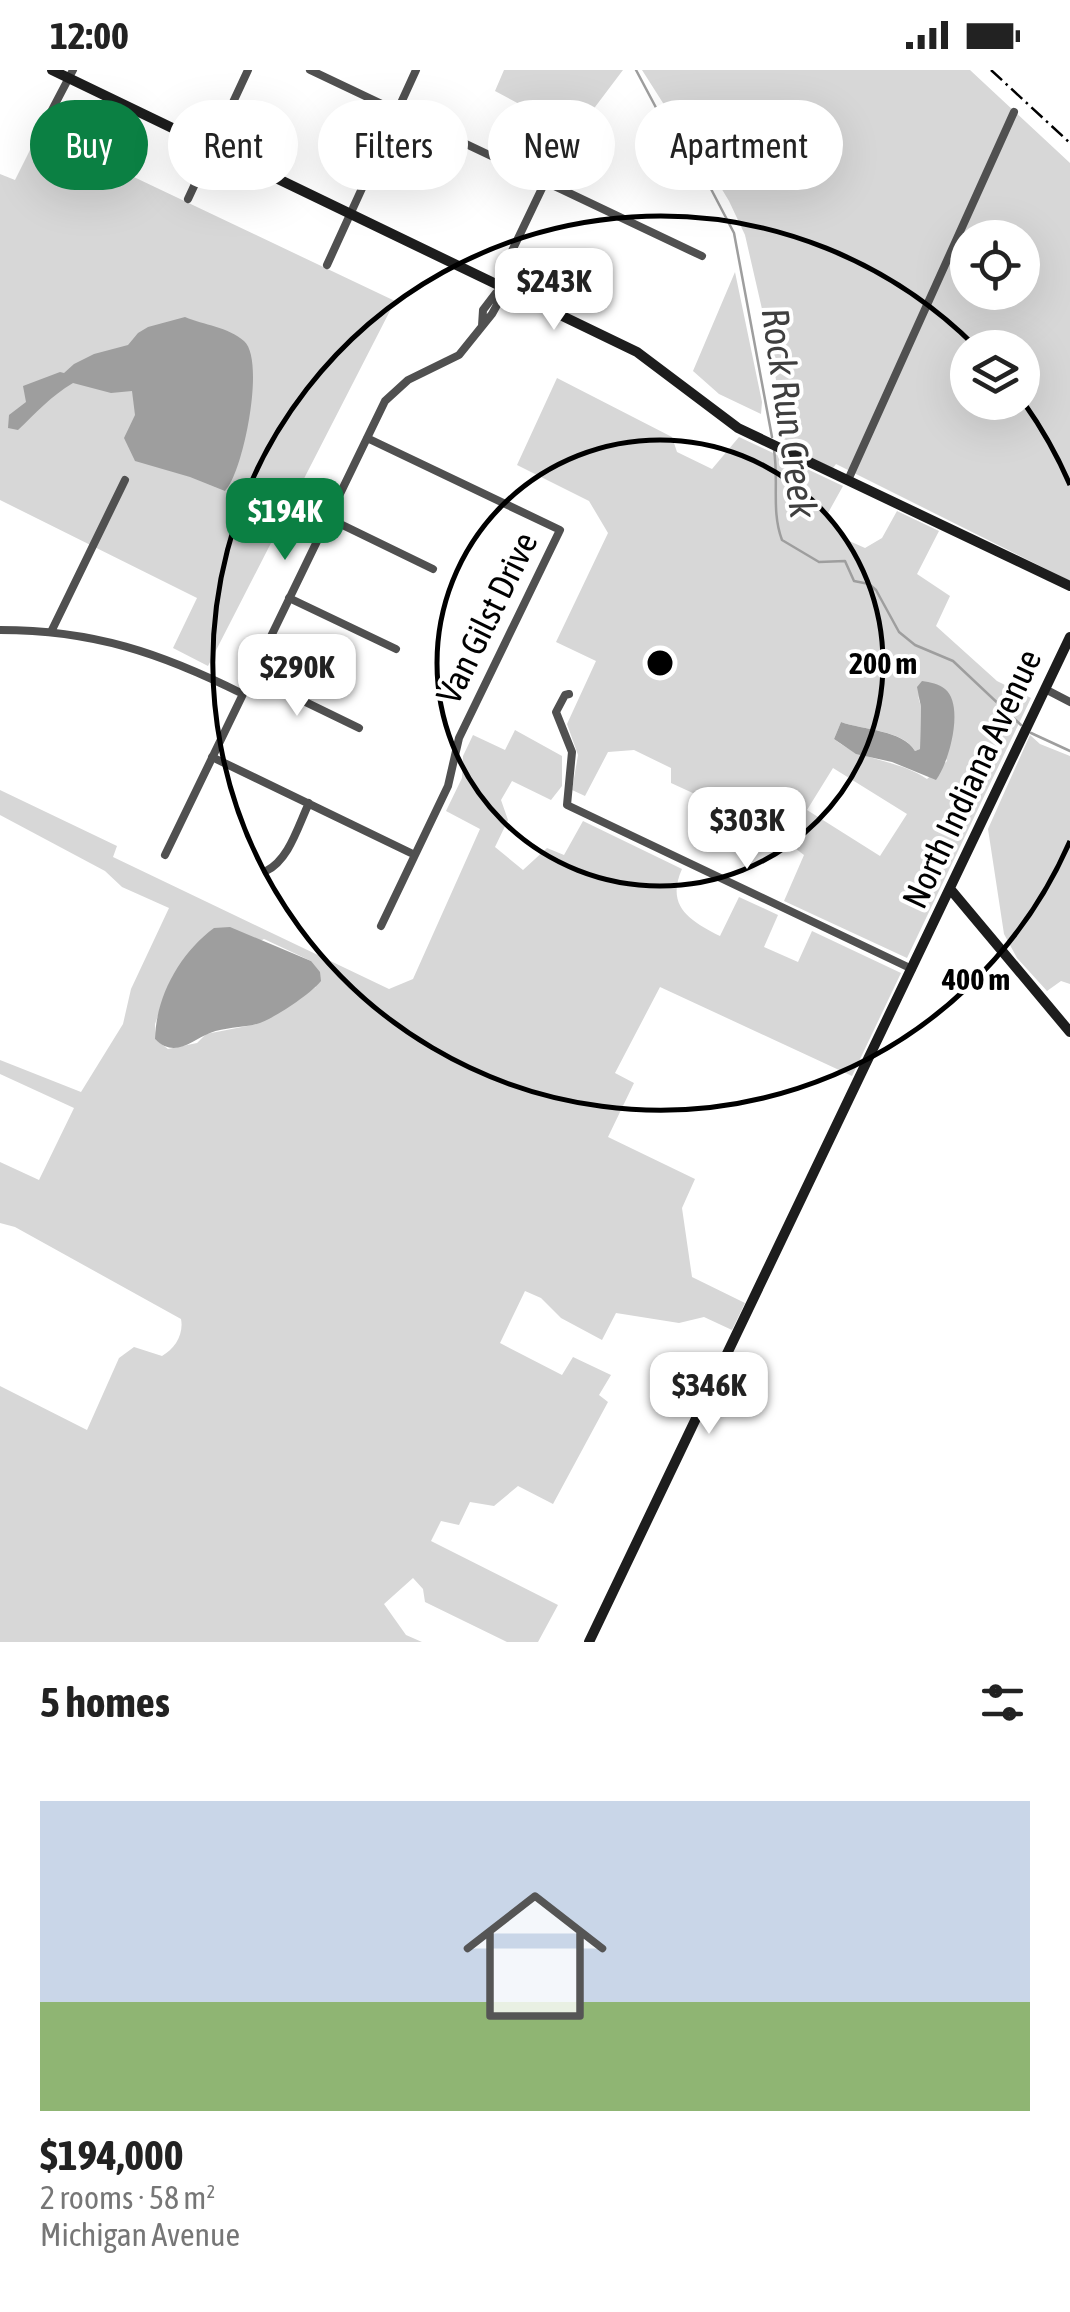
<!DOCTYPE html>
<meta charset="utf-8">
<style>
:root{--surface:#fff;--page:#f6f6f6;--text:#222;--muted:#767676;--accent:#0b8043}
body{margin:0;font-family:"Asap Condensed",sans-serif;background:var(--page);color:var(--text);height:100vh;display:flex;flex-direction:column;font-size:38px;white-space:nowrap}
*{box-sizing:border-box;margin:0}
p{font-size:32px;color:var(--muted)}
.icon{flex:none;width:55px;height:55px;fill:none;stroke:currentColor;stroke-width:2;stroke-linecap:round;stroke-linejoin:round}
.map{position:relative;height:1572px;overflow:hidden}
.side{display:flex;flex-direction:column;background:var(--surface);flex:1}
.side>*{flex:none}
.top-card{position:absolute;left:30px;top:30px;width:1010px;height:90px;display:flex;gap:20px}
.tools{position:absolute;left:950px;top:150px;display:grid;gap:20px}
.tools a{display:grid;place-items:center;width:90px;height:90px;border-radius:50%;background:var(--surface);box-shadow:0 10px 40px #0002;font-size:50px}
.price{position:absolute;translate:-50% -85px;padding:0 22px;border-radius:20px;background:#fff;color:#222;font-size:32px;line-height:65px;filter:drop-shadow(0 2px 5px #0008)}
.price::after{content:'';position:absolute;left:50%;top:60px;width:30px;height:22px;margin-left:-15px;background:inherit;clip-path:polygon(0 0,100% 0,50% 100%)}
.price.on{background:var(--accent);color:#fff}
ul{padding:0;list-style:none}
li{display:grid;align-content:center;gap:20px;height:530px;padding:0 40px}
li span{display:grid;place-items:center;height:310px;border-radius:0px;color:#555}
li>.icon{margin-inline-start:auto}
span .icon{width:180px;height:180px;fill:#fffc;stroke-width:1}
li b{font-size:42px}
h2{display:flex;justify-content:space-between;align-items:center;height:120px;padding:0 40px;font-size:42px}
.pill{padding:0 35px;border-radius:45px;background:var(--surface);box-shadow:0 10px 40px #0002;font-size:35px;line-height:90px}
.pill.on{background:var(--accent);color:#fff}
.status{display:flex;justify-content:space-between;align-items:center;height:70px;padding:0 50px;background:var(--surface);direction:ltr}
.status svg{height:28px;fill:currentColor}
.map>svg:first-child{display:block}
</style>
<div class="status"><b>12:00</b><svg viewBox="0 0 49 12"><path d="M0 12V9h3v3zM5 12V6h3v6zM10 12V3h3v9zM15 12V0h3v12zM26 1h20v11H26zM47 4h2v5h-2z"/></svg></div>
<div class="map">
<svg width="1070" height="1572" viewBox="0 0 1070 1572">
<rect width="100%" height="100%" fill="#fff"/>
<path fill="#d7d7d7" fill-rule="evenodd" d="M504 0H623L589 45 562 57 495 21Z
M642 0H970L1070 93V511L836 394 833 398 787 377 786 370 778 367 777 316 770 274 745 165 729 131 697 78 677 55ZM968 168H1022V222H968ZM968 278H1022V332H968Z
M39 62 395 231 208 596 173 578 197 528 0 430V104L15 110Z
M735 202 762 332 761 344 719 324 693 301Z
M557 308 672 367 677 382 712 399 739 367 843 416 828 443 847 470 865 478 882 468 897 441 939 461 917 504 950 526 936 556 997 611 1031 628 907 888 784 831 804 785 767 757 671 713V698L634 680 608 682 585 726 572 720 578 685 567 654 596 591 556 572 608 463 589 431 517 395ZM918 626 947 691 927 709C898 689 862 692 834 669L841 652C863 660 904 660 915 681L920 679 921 637ZM833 698 907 744 880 786 807 740Z
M515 660 562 686V716L551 730 512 711 501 730 508 750 495 777 523 800 547 778 564 785 583 751 682 799C665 837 691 851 720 866L739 827 778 845 764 877 798 892 812 861 901 903 852 1006 660 917 615 1003 634 1013 608 1067 695 1109 682 1138 692 1207 745 1233 732 1260 704 1247 679 1253 616 1243 602 1270 561 1248 541 1228 525 1221 500 1273 562 1305 573 1287 611 1305 599 1325 608 1332 553 1434 518 1416 494 1436 470 1432 459 1455 441 1451 431 1471 558 1535 538 1572H507L425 1532 423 1519 413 1508 384 1534 406 1565 422 1572H0V1316L87 1360 119 1288 134 1277 162 1286C175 1279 184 1264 181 1249L15 1157 0 1153V1092L39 1110 74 1038 0 1004V990L81 1022 123 954 131 919 169 838 122 817 105 801 0 745V720L117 776 113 787 389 919 413 909 480 759 446 741 462 708 463 686 473 665 505 680ZM264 869 311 891 316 917 257 954 206 964 197 973 168 979 155 969V954L168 918Z
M1030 665 1040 674 1070 686V914L1061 911 1047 921 1017 888 1004 864 988 759Z"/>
<path fill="#9e9e9e" d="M185 247C204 255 228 257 244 271 266 290 243 404 225 421L190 407 135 391 124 368 135 345 132 321 111 323 73 313C51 326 36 343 18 360L8 358 9 345 26 332 23 316 60 302 64 303 74 294 94 284 128 275 138 263 148 257Z
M922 611C930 612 939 614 945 619 965 635 949 693 936 710L892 692 856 684 834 669 841 652C863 660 903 660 915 681L920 679 921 637 917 617Z
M230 857 311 891 320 902 321 911C312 923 272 950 257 954 241 958 225 957 210 963 192 970 175 989 155 969 156 926 180 883 214 858Z"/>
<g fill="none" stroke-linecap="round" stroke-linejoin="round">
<path stroke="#9e9e9e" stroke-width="2.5" d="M636 0 661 47 711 119 734 163 772 367
M774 380C779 411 771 441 782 470L819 492 845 491 854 511 869 514 876 520 899 562 915 575 953 591 1021 655
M1031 663 1070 681"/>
<path stroke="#505050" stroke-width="8" d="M310 0 702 186
M42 59 73 0
M188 129 248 0
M327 195 416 0
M482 256 483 240 496 223
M367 368 560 460 459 668 448 716 381 856
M848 410 1014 42
M328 448 433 499
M289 528 396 579
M0 560C93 560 161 583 243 624
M51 562 125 410
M252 606 359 658
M1045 619 1070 632
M569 624 565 625 556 642 572 682 567 735 912 899
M212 687 415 785
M165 785 385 331 408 310 459 285 492 244 497 235 500 206 545 112
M266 801C289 790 298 756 309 733"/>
<path stroke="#1d1d1d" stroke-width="10" d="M52 0 637 282 738 358 1070 516
M951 820 1070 962
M589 1572 1070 567"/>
<path stroke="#000" stroke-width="2.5" stroke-dasharray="15 5 2.5 5" stroke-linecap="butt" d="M991 0 1070 73"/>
</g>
<g fill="none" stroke="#000" stroke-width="5">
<circle cx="660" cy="593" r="223"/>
<path d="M1070 771A447 447 0 1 1 976 277M1024 333A447 447 0 0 1 1070 415"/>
</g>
<g text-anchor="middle" stroke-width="8" stroke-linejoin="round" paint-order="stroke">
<g font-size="35" fill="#000" stroke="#fff">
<text transform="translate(487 548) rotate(-64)" y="12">Van Gilst Drive</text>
<text transform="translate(972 709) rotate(-65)" y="12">North Indiana Avenue</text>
</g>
<g font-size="38" font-style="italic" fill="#3f3f3f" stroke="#fff">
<text transform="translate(789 343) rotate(82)" y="13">Rock Run Creek</text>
</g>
</g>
<circle cx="660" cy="593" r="15" fill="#000" stroke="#fff" stroke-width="5"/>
<g font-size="30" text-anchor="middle" font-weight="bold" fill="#000" stroke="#fff" stroke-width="8" stroke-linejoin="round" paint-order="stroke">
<text x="883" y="604">200 m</text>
<text x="976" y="920">400 m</text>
</g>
</svg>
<div class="tools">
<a><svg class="icon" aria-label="locate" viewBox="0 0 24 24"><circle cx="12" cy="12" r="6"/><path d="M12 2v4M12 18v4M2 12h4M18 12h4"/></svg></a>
<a><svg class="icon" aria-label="layers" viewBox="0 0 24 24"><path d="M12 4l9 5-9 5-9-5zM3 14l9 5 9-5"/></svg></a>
</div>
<b class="price" style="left:554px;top:263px">$243K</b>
<b class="price on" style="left:285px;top:493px">$194K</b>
<b class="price" style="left:297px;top:649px">$290K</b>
<b class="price" style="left:747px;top:802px">$303K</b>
<b class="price" style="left:709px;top:1367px">$346K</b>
<div class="top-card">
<a class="pill on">Buy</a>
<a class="pill">Rent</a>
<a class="pill">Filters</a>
<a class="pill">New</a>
<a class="pill">Apartment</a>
</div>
</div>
<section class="side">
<h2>5 homes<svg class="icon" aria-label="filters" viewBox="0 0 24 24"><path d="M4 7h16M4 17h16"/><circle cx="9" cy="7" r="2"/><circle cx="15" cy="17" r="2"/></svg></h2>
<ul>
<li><span style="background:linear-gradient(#c9d6e8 65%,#8fb573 0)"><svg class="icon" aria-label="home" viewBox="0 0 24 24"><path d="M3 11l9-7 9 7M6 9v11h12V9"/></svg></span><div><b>$194,000</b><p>2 rooms · 58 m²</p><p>Michigan Avenue</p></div></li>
</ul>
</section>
